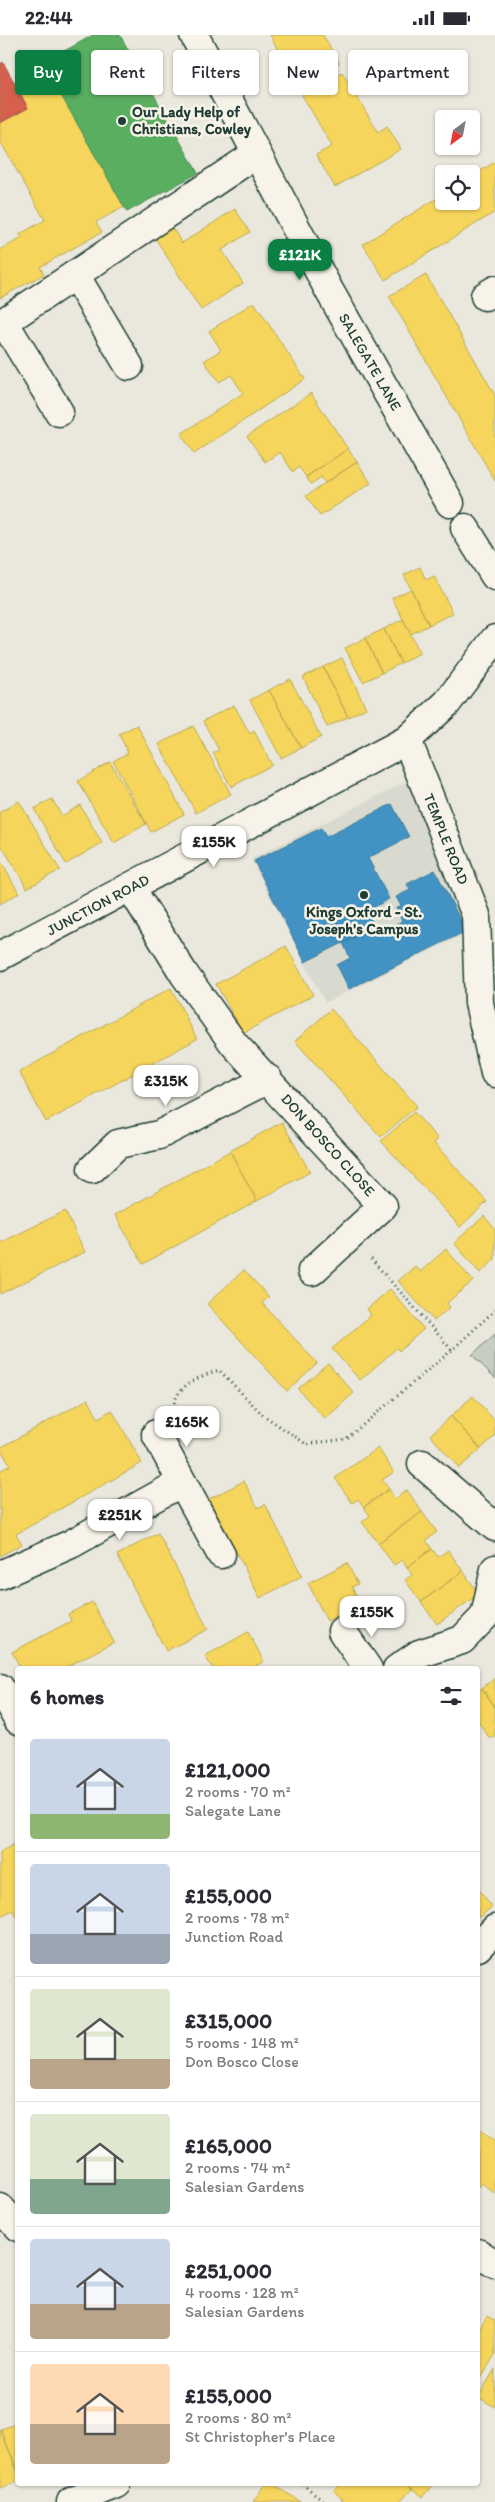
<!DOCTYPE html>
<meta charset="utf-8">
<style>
:root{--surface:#fff;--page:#f7f7f7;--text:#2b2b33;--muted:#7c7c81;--line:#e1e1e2;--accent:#0b8043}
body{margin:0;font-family:Itim,sans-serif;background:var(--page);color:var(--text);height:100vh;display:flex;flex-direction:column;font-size:19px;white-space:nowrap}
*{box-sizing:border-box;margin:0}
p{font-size:16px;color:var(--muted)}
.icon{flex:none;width:28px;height:28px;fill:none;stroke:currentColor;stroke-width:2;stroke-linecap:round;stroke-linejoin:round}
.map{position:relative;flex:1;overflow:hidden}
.side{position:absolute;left:15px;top:1631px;width:465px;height:820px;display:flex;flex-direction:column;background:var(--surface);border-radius:5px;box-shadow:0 1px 4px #0004}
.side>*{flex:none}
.banner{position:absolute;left:15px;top:15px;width:465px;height:45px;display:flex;gap:10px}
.needle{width:32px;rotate:212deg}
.controls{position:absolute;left:435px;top:75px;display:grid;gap:10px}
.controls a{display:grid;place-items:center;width:45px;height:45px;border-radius:5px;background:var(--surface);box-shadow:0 1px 4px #0004;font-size:25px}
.price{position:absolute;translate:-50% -42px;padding:0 11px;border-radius:10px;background:#fff;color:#222;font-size:16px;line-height:32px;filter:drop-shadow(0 1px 2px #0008)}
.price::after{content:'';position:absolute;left:50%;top:30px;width:15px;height:11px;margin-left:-8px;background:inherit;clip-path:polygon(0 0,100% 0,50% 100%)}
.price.current{background:var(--accent);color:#fff}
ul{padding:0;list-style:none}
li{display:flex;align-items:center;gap:15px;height:125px;padding:0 15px}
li+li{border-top:1px solid var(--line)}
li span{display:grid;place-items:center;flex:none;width:140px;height:100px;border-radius:5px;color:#555}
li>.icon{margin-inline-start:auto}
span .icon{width:60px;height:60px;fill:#fffc;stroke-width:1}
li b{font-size:21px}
h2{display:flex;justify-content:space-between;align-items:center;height:60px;padding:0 15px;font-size:21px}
.tag{padding:0 18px;border-radius:5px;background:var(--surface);box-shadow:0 1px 4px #0004;font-size:18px;line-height:45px}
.tag.current{background:var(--accent);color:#fff}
.status{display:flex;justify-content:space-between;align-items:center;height:35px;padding:0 25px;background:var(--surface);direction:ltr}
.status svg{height:14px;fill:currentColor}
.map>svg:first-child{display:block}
</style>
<div class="status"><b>22:44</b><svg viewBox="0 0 49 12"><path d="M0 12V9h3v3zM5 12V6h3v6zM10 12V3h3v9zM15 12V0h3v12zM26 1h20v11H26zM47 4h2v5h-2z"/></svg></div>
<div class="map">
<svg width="495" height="2467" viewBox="0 0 495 2467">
<rect width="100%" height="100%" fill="#eae8dd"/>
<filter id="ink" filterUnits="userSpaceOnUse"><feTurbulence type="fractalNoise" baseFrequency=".02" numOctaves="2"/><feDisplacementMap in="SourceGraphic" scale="10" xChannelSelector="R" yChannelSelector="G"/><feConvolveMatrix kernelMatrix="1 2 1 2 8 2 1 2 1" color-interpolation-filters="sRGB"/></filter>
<g filter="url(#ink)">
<path fill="#d9dacf" d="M414 743 473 895 325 968 251 824Z"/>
<path fill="#c8ccc1" stroke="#74847a" d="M495 1299V1343L472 1320Z"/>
<path fill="#f6d55c" stroke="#b6a750" d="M270 0H323L339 28 297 50Z
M47 35 124 172 96 187 102 197 40 232 44 239 0 263V215L22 203 20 199 45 185 0 106V88L28 73 17 52Z
M342 37 378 97 387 91 401 114 335 152 316 120 332 111 302 60Z
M495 127V177L385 245 363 209 444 159V166H471V142Z
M235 174 250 197 222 215 243 248 201 275 152 198 168 187 182 208Z
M426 240 495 360V446L389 261Z
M254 267 305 344 194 419 181 399 243 358 231 340 219 347 204 326 221 315 209 296Z
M311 358 348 414 306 442 299 432 293 437 280 417 265 427 247 401Z
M348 414 357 427 325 448 321 442 311 449 306 442Z
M357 427 371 448 320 481 306 461Z
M420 532 426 545 434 541 453 578 429 590 404 540Z
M411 554 429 590 411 599 392 563Z
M403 584 420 618 401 628 384 594Z
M384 594 401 628 382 638 365 603Z
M365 603 382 638 363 647 345 613Z
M342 623 366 673 348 682 323 632Z
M323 632 348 682 327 692 303 642Z
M290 644 321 702 301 713 269 655Z
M269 655 301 713 281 723 250 665Z
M234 670 250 699 254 696 272 730 231 752 213 718 219 715 203 686Z
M137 690 184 779 151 797 113 726 128 718 119 699Z
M193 691 231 759 196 778 159 709Z
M110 727 146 789 114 808 78 746Z
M52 764 62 781 80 770 102 808 66 829 34 774Z
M19 766 60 835 27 853 0 808V777Z
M0 825 19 858 0 869Z
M286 911 313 960 243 998 216 949Z
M171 953 197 1004 46 1087 19 1037Z
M331 974 417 1071 381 1102 295 1006Z
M414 1077 438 1104 434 1108 487 1167 460 1192 381 1106Z
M282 1087 310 1137 257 1166 230 1116Z
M230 1116 257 1166 143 1229 115 1180Z
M65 1176 85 1217 0 1259V1208Z
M484 1181 495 1194V1224L480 1238 454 1208Z
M446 1214 473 1246 447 1268 450 1272 434 1286 398 1246 415 1231 420 1237Z
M244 1235 269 1262 262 1268 317 1328 287 1356 207 1269Z
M390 1254 424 1294 399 1316 397 1313 360 1345 332 1314 371 1280 367 1274Z
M328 1328 354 1358 325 1384 298 1354Z
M473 1361 495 1386V1401L481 1414 451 1381Z
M88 1364 98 1383 112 1375 142 1428 16 1499 22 1509 0 1521V1436L10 1430 0 1413Z
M451 1381 481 1414 459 1433 430 1400Z
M378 1413 394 1437 382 1445 389 1454 364 1472 358 1464 352 1468 335 1443Z
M244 1446 258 1473 265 1469 302 1541 260 1563 209 1464Z
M389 1454 395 1464 407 1455 422 1477 378 1508 362 1487 370 1481 364 1472Z
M422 1477 437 1497 426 1505 432 1514 407 1532 402 1525 394 1530 378 1508Z
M158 1498 208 1594 166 1616 117 1520Z
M432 1514 438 1522 448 1515 463 1536 421 1567 405 1545 412 1540 407 1532Z
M347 1528 358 1549 352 1552 360 1569 327 1586 308 1548Z
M463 1536 479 1559 437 1589 421 1567Z
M92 1567 114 1607 62 1634H21L12 1617 71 1586 68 1579Z
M248 1597 264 1626 251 1634H213L205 1621Z
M495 1643V1672L482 1653Z
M482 1653 495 1672V1701L490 1704 478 1686V1656Z
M18 1807V1884L12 1875 0 1882V1817Z
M478 1853 492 1872 478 1883Z
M478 2093 495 2107V2159L482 2148 478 2153Z
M487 2281 495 2286V2320L478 2347V2296Z
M495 2334V2372L478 2362Z
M18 2388V2437L1 2394Z
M0 2394 18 2437V2447L0 2453Z
M265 2449H273L301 2467H253Z
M341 2449H407L412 2454 400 2467H345L334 2456Z
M407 2449H434L422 2462Z"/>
<path fill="#d6604d" stroke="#9f5646" d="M3 27 28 73 0 88V29Z"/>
<path fill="#4393c3" stroke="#387998" d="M392 769 409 802 368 823 389 864 367 876 375 892 305 927 254 826 321 793 326 802Z
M435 835 466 896 349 954 337 930 350 923 343 908 375 892 378 898 402 886 396 873 401 871 396 862 410 855 407 849Z"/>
<path fill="#5aae61" stroke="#488c54" d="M93 0H120L198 138 127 177 43 28Z"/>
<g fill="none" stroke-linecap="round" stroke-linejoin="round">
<defs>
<path id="minor" d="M194 0 330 257 450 468
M75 240 129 331
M485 261 495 255
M59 377 4 287 256 119
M465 493 495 541
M407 705 476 880 479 968 495 1038
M131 853 184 939 234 1009 383 1171 312 1236
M0 921 407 705 447 668 495 604
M92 1134 118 1109 159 1100 268 1044
M156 1399 182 1447
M422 1429 495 1492
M0 1540 71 1509 182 1447 221 1519
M342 1596 368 1634
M397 1634 419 1619 462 1605 485 1581 495 1534
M0 1653 18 1685
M478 1912 495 1894
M0 2173 18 2192
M478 2218 495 2229
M71 2467 116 2449"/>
</defs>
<use href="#minor" stroke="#1f3d34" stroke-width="31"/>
<path stroke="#1f3d34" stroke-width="3" stroke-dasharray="1 4" stroke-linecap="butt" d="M371 1224 452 1315
M173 1373C177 1349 199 1342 219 1335L263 1380 306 1409 346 1404 452 1315 495 1275
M302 2449 326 2467"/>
<use href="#minor" stroke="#f7f3e8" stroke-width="28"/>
</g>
</g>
<g fill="#1f3d34" stroke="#f7f3e8" stroke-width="2">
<circle cx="122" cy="86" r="5"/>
<circle cx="364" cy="860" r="5"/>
</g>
<g text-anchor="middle" stroke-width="5" stroke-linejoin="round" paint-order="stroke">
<g font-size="15" font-weight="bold" fill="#1f3d34" stroke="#f7f3e8" text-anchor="start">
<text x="132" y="82">Our Lady Help of<tspan x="132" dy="17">Christians, Cowley</tspan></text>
<text x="364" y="882" text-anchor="middle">Kings Oxford - St.<tspan x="364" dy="17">Joseph's Campus</tspan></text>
</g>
<g font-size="15" fill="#1f3d34" stroke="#f7f3e8">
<text transform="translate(370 327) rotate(60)" y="5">SALEGATE LANE</text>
<text transform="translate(446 804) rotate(68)" y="5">TEMPLE ROAD</text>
<text transform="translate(98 870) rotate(-28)" y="5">JUNCTION ROAD</text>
<text transform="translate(328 1110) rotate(48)" y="5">DON BOSCO CLOSE</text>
</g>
</g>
</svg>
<div class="controls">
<a><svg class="needle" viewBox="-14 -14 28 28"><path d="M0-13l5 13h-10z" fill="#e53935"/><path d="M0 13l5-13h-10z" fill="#7c7c81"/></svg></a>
<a><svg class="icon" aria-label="locate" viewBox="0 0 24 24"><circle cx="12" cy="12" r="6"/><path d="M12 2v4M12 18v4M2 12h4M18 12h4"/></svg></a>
</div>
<b class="price current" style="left:300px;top:246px">£121K</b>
<b class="price" style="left:214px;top:833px">£155K</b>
<b class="price" style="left:166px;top:1072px">£315K</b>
<b class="price" style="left:187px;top:1413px">£165K</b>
<b class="price" style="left:120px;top:1506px">£251K</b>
<b class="price" style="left:372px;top:1603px">£155K</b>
<div class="banner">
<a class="tag current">Buy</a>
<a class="tag">Rent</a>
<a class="tag">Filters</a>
<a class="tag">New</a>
<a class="tag">Apartment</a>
</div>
<section class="side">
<h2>6 homes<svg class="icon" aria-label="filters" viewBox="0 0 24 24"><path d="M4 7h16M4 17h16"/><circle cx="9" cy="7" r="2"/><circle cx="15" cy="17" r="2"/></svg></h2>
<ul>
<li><span style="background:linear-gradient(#c9d6e8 75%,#8fb573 0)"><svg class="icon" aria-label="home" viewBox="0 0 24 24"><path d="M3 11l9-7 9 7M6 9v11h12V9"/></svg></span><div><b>£121,000</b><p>2 rooms · 70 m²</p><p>Salegate Lane</p></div></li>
<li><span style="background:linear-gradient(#c9d6e8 70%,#9aa5b1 0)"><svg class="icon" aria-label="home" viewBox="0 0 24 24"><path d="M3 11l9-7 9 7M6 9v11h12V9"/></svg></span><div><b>£155,000</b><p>2 rooms · 78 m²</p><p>Junction Road</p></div></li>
<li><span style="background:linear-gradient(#dfe7d0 70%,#b9a48a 0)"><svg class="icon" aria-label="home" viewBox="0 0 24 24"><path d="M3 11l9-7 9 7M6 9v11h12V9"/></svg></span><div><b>£315,000</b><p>5 rooms · 148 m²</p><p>Don Bosco Close</p></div></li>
<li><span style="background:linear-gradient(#dfe7d0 65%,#7fa58c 0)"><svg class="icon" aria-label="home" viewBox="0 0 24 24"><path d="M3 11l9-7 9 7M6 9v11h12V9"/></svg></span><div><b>£165,000</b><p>2 rooms · 74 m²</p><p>Salesian Gardens</p></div></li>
<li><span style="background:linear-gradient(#c9d6e8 65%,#b9a48a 0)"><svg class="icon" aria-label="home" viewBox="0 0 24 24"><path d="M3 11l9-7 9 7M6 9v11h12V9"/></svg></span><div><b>£251,000</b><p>4 rooms · 128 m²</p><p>Salesian Gardens</p></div></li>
<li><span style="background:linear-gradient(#ffd9b3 60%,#b9a48a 0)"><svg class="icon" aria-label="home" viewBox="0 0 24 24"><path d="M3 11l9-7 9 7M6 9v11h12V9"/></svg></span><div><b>£155,000</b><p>2 rooms · 80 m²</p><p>St Christopher's Place</p></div></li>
</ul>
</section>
</div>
